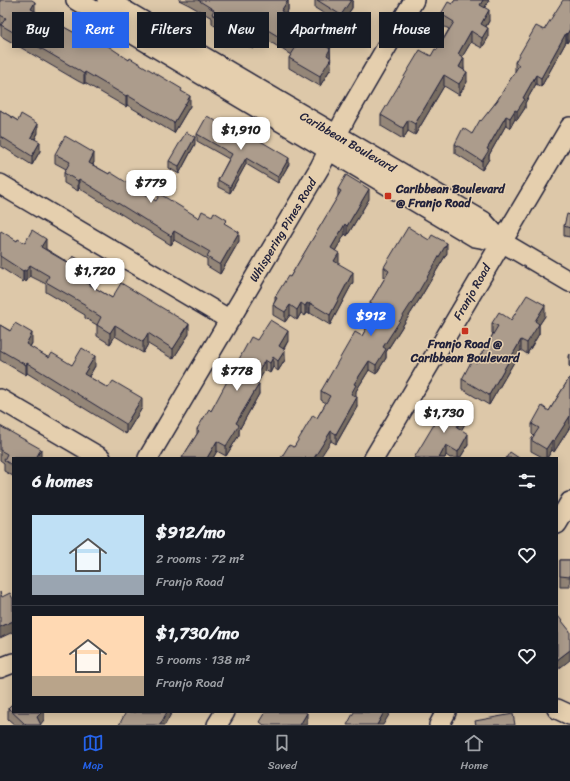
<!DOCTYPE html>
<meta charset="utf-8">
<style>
:root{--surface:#171b24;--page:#242831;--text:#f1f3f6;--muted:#9ea1a6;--line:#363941;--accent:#2563eb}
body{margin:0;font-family:Sriracha,sans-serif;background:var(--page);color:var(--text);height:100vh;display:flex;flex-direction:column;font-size:15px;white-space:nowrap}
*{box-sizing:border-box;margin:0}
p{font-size:13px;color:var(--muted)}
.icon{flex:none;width:22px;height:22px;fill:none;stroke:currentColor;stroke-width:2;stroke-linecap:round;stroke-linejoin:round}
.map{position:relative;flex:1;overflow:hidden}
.side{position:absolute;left:12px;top:457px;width:546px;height:256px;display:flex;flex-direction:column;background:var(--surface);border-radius:0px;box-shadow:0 2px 10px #0003}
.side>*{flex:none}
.top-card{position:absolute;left:12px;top:12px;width:546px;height:36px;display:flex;gap:8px}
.price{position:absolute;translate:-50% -34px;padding:0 9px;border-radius:8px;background:#fff;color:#222;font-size:13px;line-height:26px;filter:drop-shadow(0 1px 2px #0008)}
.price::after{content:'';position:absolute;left:50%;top:24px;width:12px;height:9px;margin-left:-6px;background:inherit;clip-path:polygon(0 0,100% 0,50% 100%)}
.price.active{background:var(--accent);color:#fff}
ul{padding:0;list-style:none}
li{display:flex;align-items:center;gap:12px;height:100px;padding:0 20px}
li+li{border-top:1px solid var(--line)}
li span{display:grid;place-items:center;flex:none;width:112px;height:80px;border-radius:0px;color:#555}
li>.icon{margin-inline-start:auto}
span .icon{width:48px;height:48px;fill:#fffc;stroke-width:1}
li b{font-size:17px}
h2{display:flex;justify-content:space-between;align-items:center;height:48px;padding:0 20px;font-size:17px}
.tag{padding:0 14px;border-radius:0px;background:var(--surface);box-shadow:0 2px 10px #0003;font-size:14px;line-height:36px}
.tag.active{background:var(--accent);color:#fff}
.dock{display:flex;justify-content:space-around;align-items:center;height:56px;border-top:1px solid var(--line);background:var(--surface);font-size:11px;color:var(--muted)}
.dock a{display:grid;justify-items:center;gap:2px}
.dock .active{color:var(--accent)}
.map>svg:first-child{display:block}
</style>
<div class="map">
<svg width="570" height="725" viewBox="0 0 570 725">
<rect width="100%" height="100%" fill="#ddc8a9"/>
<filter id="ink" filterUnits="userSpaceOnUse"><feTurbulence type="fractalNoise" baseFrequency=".025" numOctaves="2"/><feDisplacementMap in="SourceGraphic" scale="8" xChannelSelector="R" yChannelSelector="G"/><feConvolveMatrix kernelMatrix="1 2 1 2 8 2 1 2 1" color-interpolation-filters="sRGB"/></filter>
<g filter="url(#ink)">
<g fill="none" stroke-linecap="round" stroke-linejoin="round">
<defs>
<path id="minor" d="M76 0 475 237 502 242 570 282
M107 0 483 221 502 242
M0 184 230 320
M0 399 101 458
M148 458 320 167 346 117 414 0
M374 458 570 127
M557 524 570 502
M0 668 13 663
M557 709 570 715
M217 725 225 712
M439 725 446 712"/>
</defs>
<use href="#minor" stroke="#22223b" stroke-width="22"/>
<use href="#minor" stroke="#e5cfae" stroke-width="19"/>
</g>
<path fill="#948678" stroke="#22223b" d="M0 0 35 12 84 38 129 60 182 92 190 106 174 133 127 105 126 107 85 83 84 84 78 81 1 36V25H0Z
M179 0H288V10L286 14 331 47 330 49 331 68 320 86 289 68V58L291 55 261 36 253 49 212 24V18L189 5Z
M315 0H353L352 2V8L341 24 315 8Z
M455 0H489L484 8 489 21 486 27 488 38 482 48 471 42 462 57 464 69V70L467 82 459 95 444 86 415 135 408 131 403 139 381 126V115L437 50 449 29 441 25V14L452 4Z
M570 0V38L567 43 566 42 541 87 536 84 525 103V108L517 120 515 119 510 128 506 125 489 155V159L482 170 455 153V144L472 134 497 101 515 72V62L544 30Z
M0 110 38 133 35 139 40 151 32 165 0 145Z
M197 134 289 164 278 183 246 164 230 193 218 187V180L229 159 197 141Z
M195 144 179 174 169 168V161Z
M55 154 94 162 93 165 156 201 199 218 227 225 239 241 220 274 207 266V259L174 240 171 245 79 188 78 191 64 183V173L66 169 55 163Z
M338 189 369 199 347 236 345 234 335 251 339 263 338 264 353 282 330 325 310 313 309 314 307 313 305 316 301 313 297 320 290 315 285 322 273 315V305L275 301V297L290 277 338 197Z
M570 215V237L564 236V226Z
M0 233 17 241 46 249 94 278 90 285 112 298 189 334 173 359 148 344 143 353 115 336 110 344 97 336V325L85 318V315L46 292V284L30 276 26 282 24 280 23 282 0 267Z
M447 253 419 300 386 352V358L376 374 369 370 356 391 355 396 357 407 336 444 331 441 294 447 317 418 326 403 321 400V391L362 336 374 315 370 313V303L385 278 384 277V267Z
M545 316 539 325V334L527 354 521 350 489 405 462 389V379L476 363 493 334 492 333V323L511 320Z
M0 325 32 343 30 347 49 358 72 365 95 366 89 377 142 408 126 434 27 373 26 375 0 360Z
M257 340 288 341 284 349 285 360 278 371 273 367 270 373 265 370 257 383 259 394 239 430V435L226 456 217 451 213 458H182L197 434V429L211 411Z
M570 354V367L569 366V356Z
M570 377V427L554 452 552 450 547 458H544L531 451V440L534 436 532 434V424L549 411Z
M466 422 461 430 468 445 460 458H450L446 455 445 458H414Z
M0 426 41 458H13V476L4 471V463L0 460Z
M560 560H570V587H560Z
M8 708 13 712H44V720L40 724 41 725H15L8 719Z"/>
<path fill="#786d62" stroke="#22223b" d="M288 0V10L281 21V11Z
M349 0H353L352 2V8L341 24V15Z
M483 0H489L480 16V5Z
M35 2V12L31 9Z
M489 10V21L481 34V24Z
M261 26V36L253 49V38Z
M488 28V38L482 48V38Z
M570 29V38L567 43V34Z
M471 31V42L458 64V54Z
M566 33V42L541 87V78Z
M331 36V47L330 49 331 68 320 86V76L326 46Z
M464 58V69L459 78V67Z
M85 72V83L84 84V74Z
M467 72V82L459 95V84Z
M444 75V86L415 135V124Z
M536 75V84L525 103V108L517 120V111L523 98Z
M127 95V105L126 107V96Z
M190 96V106L174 133V123Z
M515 110V119L510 128V118Z
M506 116V125L489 155V159L482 170V161L487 149Z
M408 120V131L403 139V128Z
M38 124V133L31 145V137Z
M195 137V144L179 174V166Z
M40 142V151L32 165V156Z
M94 153V162L89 172V163Z
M246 158V164L230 193V187Z
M289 158V164L278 183V177Z
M79 179V188L78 191V181Z
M369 189V199L347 236V226Z
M345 224V234L331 258V248Z
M174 231V240L171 245V236Z
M239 232V241L220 274V265Z
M46 239V249L41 258V247Z
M447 243V253L419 300 386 352V358L376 374V365L383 347Z
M339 253V263L334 271V261Z
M30 265V276L26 282V271Z
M94 268V278L85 293V282Z
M24 270V280L23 282V271Z
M353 272V282L330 325V315Z
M301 303V313L297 320V310Z
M307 303V313L305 316V306Z
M310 303V313L309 314V304Z
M290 305V315L285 322V312Z
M545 305V316L539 325V334L527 354V343L535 321Z
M189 324V334L173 359V349Z
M115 325V336L110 344V333Z
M288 331V341L279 356V346Z
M32 333V343L26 354V344Z
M148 333V344L143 353V342Z
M521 340V350L489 405V395Z
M285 350V360L278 371V361Z
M95 356V366L84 384V374Z
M273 357V367L270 373V363Z
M265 360V370L253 390V380Z
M369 361V370L356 391V395L351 403V394L354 384Z
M27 363V373L26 375V365Z
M259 384V394L239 430V435L226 456V446L236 423Z
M357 397V407L336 444V434Z
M142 398V408L126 434V424Z
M466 412V422L457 438V427Z
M570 416V427L554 452V441Z
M331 431V441L320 458H314Z
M468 434V445L460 458H458V452Z
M552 440V450L547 458H546V449Z
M217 441V451L213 458H207Z
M446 445V455L445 458H439Z
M41 449V458H36Z
M13 621V632L0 638V627Z
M570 650V660L557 670V660Z
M41 712H44V720L40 725 37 717Z
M167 712H172L165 725H160Z
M384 712H390V713L383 725H377Z
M307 713V725H300Z"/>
<path fill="#ac9c8c" stroke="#22223b" d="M0 0H32L35 2 31 9 84 38 87 32 129 60 130 58 182 89 181 91 190 96 174 123 127 95 126 96 85 72 84 74 78 70 1 25 6 18 0 15Z
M198 0H288L281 11 308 27 310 23 331 36 326 46 330 49 327 55 331 58 320 76 289 58 296 47 261 26 253 38 212 14 214 10Z
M317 0H351L341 15Z
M455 0H483L480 5 489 10 481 24 488 28 482 38 471 31 458 54 464 58 459 67 467 72 459 84 444 75 415 124 408 120 403 128 381 115 420 50 431 56 435 49 437 50 454 22 441 14 448 2 452 4Z
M563 0H570V29L567 34 566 33 541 78 536 75 523 98 525 99 517 111 515 110 510 118 506 116 487 149 489 150 482 161 455 144 463 128 472 134 480 120 481 121 497 101 519 65 515 62 536 26 544 30Z
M0 110 18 121 21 114 38 124 31 137 40 142 32 156 0 136Z
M207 116 250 140 252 136 289 158 278 177 246 158 230 187 218 180 232 154 197 134Z
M186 132 195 137 179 166 169 161Z
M65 136 94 153 89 163 109 174 110 172 156 201 160 194 199 218 202 211 212 216 214 212 227 220 224 223 239 232 220 265 207 257 210 252 174 231 171 236 79 179 78 181 64 173 70 162 55 154Z
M346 175 369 189 347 226 345 224 331 248 339 253 334 261 353 272 330 315 310 303 309 304 307 303 305 306 301 303 297 310 290 305 285 312 273 305 277 298 275 297 288 276 290 277 341 191 338 189Z
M567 214 570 215V228L564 226Z
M408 227 429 240 432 235 447 243 419 291 383 347 386 349 376 365 369 361 354 384 356 385 351 394 357 397 336 434 331 431 314 458H281L289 445 294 447 313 415 317 418 330 396 321 391 355 332 362 336 378 308 370 303 389 271 384 267Z
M32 230 46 239 41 247 68 263 73 256 94 268 85 282 112 298 121 283 189 324 173 349 148 333 143 342 115 325 110 333 97 325 101 317 85 307 86 305 46 282 49 276 30 265 26 271 24 270 23 271 0 256V233L1 231 17 241 18 239 25 243Z
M527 295 545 305 535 321 539 324 527 343 521 340 489 395 462 379 472 360 476 363 498 326 492 323 499 312 511 320Z
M270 320 288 331 279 346 285 350 278 361 273 357 270 363 265 360 253 380 259 384 236 423 239 425 226 446 217 441 207 458H182L199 431 197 429 209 409 211 411 251 337 257 340Z
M15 323 32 333 26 344 49 358 52 353 72 365 82 348 95 356 84 374 108 388 113 381 142 398 126 424 27 363 26 365 0 350V325L10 331Z
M570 377V416L554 441 552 440 546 449 531 440 539 428 532 424 542 406 549 411Z
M448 401 466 412 457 427 468 434 458 452 446 445 439 458H414Z
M0 426 41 449 36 458H13V466L4 460 7 454 0 450Z
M510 452 519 458H506Z
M560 560H570V577L560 576Z
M0 592 2 597 10 593 13 599V621L0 627Z
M558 616 570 631V650L557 660V617Z
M13 703V712H42L37 717 41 725H26L8 708Z
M126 712H134L135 713 136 712H167L160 725H119Z
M266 712H305L307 713 300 725H264L260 722Z
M354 712H384L377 725H347Z
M513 714 515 725H476L475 721Z"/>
</g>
<g fill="#c8321e" stroke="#e5cfae" stroke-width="1.5">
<rect x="384" y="192" width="8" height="8" rx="2"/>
<rect x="461" y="327" width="8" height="8" rx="2"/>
</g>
<g text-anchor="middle" stroke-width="3" stroke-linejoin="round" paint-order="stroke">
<g font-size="12" fill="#22223b" stroke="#e5cfae">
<text transform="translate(348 142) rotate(30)" y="4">Caribbean Boulevard</text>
<text transform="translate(283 230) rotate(-59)" y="4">Whispering Pines Road</text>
<text transform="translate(472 292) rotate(-60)" y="4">Franjo Road</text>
</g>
<g font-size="12" font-weight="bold" fill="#22223b" stroke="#e5cfae" text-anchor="start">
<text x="396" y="193">Caribbean Boulevard<tspan x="396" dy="14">@ Franjo Road</tspan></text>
<text x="465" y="348" text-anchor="middle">Franjo Road @<tspan x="465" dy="14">Caribbean Boulevard</tspan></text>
</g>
</g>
</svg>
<b class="price" style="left:241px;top:151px">$1,910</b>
<b class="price" style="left:151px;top:204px">$779</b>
<b class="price" style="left:95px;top:292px">$1,720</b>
<b class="price active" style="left:371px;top:337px">$912</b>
<b class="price" style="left:237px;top:392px">$778</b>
<b class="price" style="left:444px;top:434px">$1,730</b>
<div class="top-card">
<a class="tag">Buy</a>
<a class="tag active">Rent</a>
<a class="tag">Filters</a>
<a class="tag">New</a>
<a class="tag">Apartment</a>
<a class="tag">House</a>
</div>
<section class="side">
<h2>6 homes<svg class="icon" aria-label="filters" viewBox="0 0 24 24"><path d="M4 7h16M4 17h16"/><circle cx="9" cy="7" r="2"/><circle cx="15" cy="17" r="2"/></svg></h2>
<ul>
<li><span style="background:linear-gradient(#bfe0f5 75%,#9aa5b1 0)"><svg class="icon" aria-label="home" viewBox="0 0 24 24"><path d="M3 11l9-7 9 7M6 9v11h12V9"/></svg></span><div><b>$912/mo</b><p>2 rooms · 72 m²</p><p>Franjo Road</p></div><svg class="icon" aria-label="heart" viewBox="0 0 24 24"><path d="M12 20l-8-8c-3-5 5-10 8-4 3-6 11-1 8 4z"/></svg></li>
<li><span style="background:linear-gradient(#ffd9b3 75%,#b9a48a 0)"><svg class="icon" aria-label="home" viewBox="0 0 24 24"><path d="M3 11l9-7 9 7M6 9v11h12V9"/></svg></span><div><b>$1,730/mo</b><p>5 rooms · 138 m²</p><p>Franjo Road</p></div><svg class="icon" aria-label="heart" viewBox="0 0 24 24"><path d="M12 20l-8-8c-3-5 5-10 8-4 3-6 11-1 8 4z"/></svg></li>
</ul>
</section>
</div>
<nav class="dock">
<a class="active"><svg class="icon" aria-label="map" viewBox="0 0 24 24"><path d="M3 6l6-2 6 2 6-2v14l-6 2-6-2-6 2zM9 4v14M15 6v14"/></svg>Map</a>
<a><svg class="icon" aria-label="saved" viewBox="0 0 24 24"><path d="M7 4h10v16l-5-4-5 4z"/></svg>Saved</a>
<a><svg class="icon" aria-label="home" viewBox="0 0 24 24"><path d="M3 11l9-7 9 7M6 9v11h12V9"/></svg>Home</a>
</nav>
